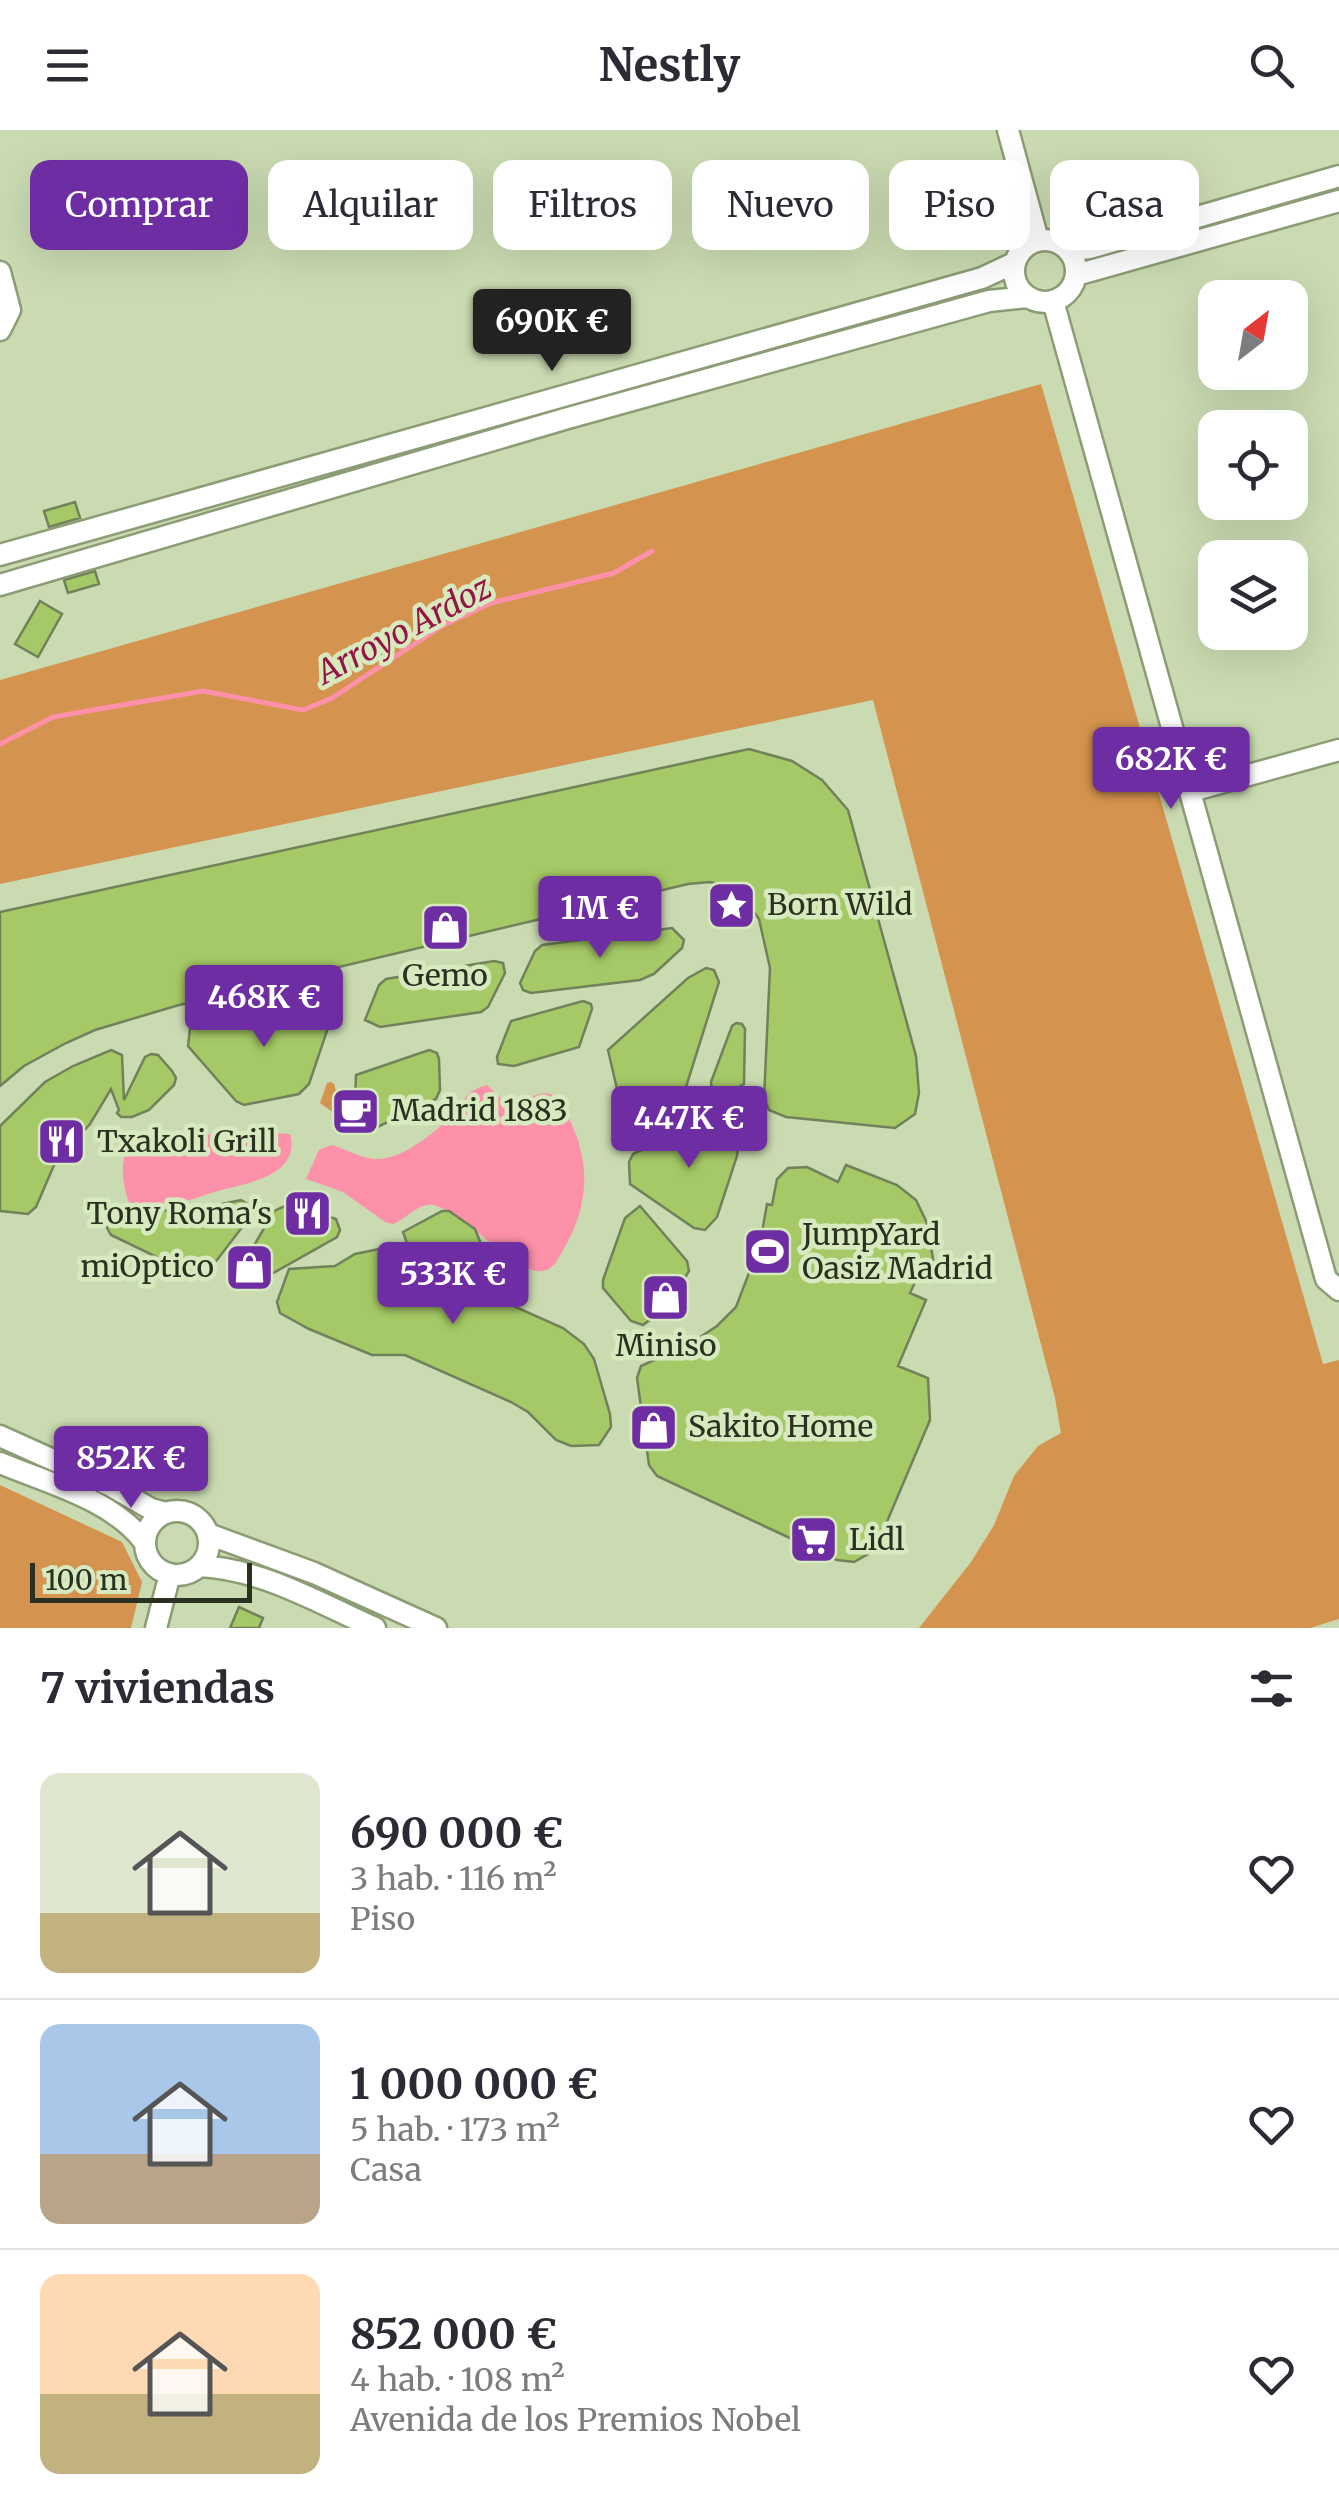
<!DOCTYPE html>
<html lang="es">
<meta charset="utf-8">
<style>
:root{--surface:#fff;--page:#f7f7f7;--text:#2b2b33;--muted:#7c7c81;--line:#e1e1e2;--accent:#6e2da2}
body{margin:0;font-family:Merriweather,serif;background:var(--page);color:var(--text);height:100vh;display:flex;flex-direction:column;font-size:38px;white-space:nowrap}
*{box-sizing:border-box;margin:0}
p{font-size:32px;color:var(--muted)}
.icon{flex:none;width:55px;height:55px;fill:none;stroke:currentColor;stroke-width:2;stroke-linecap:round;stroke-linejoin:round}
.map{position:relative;height:1498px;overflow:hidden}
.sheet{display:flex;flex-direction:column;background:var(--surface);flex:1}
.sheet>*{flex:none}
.banner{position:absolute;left:30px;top:30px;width:1280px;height:90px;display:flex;gap:20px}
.needle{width:65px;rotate:31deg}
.fabs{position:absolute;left:1198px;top:150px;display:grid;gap:20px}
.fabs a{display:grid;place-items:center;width:110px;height:110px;border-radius:20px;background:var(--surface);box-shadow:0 10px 40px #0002;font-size:50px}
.scale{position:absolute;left:30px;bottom:25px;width:222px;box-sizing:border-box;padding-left:10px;border:5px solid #2a3120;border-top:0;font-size:28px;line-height:35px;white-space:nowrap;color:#2a3120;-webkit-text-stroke:8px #d7e9be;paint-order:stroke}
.price{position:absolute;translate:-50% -85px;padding:0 22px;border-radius:10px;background:var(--accent);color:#fff;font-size:32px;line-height:65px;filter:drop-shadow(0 2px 5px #0008)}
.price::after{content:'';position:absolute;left:50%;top:60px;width:30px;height:22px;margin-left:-15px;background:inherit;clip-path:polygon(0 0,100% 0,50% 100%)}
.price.on{background:#222;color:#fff}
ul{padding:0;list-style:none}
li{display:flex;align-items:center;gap:30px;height:250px;padding:0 40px}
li+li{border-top:2px solid var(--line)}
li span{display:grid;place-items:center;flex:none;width:280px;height:200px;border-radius:20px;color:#555}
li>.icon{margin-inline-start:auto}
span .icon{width:120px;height:120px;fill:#fffc;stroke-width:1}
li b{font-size:42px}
h2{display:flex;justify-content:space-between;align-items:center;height:120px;padding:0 40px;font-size:42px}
.pill{padding:0 35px;border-radius:20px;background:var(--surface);box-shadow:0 10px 40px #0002;font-size:35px;line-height:90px}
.pill.on{background:var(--accent);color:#fff}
header{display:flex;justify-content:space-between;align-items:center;height:130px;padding:0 40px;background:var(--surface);font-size:45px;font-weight:700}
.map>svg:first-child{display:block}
</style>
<header><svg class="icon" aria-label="menu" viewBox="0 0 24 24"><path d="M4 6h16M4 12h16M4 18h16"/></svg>Nestly<svg class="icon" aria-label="search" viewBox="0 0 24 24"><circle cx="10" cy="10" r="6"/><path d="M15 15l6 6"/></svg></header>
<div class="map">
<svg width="1339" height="1498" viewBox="0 0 1339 1498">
<rect width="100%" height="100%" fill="#cadbb1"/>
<path fill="#d4934e" d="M1041 254 1323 1234 1339 1230V1489L1310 1498H919L971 1432 994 1395 1014 1346 1038 1316 1061 1303 1055 1268 873 570 0 754V550Z
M331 952 334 954 345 991 320 973 327 953Z
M0 1355 122 1412 142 1452 131 1498H0Z"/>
<path fill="#fd91aa" d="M487 955 513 980C527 972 533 960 551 964 570 982 582 1014 584 1040 586 1068 578 1096 563 1120 558 1129 554 1139 543 1141 519 1147 465 1082 433 1075 419 1072 406 1089 393 1094L385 1092 343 1062 306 1049 319 1020 331 1015C345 1018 359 1028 375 1029 400 1031 436 1002 453 984 468 968 463 962 487 955Z
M256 1002 290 1004C301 1047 245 1053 218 1061 198 1067 177 1076 156 1075L158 1082 133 1084C124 1061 118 1039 128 1015L151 1025C169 1000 228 1005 256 1002Z"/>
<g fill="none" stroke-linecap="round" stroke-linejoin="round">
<path stroke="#fd91aa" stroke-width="5" d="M0 614 53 587 203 561 303 580 332 568 442 496 491 473 614 443 652 421"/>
</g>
<path fill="#a5c966" stroke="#71815a" stroke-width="2.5" d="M75 372 80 388 49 397 44 381Z
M95 441 99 454 68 463 64 450Z
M40 471 62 484 38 527 15 514Z
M749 619 792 631 822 650 848 680 916 926 919 963 915 984 895 998 786 987 769 980 764 968 770 838 759 789 742 765 728 756 710 752 688 754 179 875 95 900 66 913 24 936 0 956V782Z
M672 798 684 810 682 818 654 844 640 850 531 863 523 860 520 853 535 821 542 815Z
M494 831 503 833 505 843 488 877 481 882 380 897 365 890 379 855 386 849Z
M706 838 714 840 719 852 680 976 666 990 626 998 608 920 688 848Z
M315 869 331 875 333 883 309 954 299 964 244 975 236 971 188 916 190 899 200 895Z
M583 871 591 874 592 879 579 917 514 936 498 934 497 927 511 891Z
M736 893 742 894 745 899 744 954 719 967 712 963 711 952 732 896Z
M111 920 122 925 124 970 145 927 151 924 158 925 172 941 176 948 174 955 149 980 132 987H121L117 983 119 980 111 959 90 994 55 1033 36 1077 28 1084 0 1081V996L45 952 73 936Z
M429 920 437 923 439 929 440 960 436 969 369 1001 363 1003 354 999 356 945Z
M720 987 736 997 740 1008 737 1026 717 1087 705 1100 694 1098 630 1054 629 1032 633 1024 708 988Z
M846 1035 897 1055 916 1070 927 1093 934 1135 925 1131 910 1163 926 1170 898 1236 928 1248 930 1290 875 1420 854 1432 837 1430 657 1346 649 1335 637 1248 641 1236 688 1215 717 1196 736 1177 760 1114 767 1074 772 1075 777 1049 788 1038 807 1037 838 1052Z
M241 1070 251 1076 253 1083 217 1130 202 1143 192 1144 111 1105 107 1098 108 1088 113 1085 207 1077Z
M289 1074 336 1089 340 1100 337 1107 261 1150 254 1149 243 1137 245 1131 274 1081Z
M640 1076 687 1131 689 1141 667 1177 643 1195 631 1191 603 1158V1150L625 1088Z
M442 1081H449L475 1099 490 1136 487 1140 450 1148 563 1198 584 1214 594 1229 610 1284 611 1297 599 1315 571 1316 556 1310 528 1282 511 1272 405 1225H372L309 1199 280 1183 277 1172 289 1139 335 1136 355 1124 379 1119 413 1130 403 1102Z
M239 1477 263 1488 259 1498H230Z"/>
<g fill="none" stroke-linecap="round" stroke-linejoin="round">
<defs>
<path id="minor" d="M1008 0 1038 110
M1014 141a31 31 0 1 1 62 0a31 31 0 1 1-62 0Z
M1069 120 1090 118 1339 46
M0 142 10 180 0 200
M1076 145 1339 71
M1053 171 1326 1149 1339 1160
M0 425 982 148 1014 133
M0 455 568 288 989 171 1028 167
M1191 661 1339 620
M0 1306 113 1357 151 1379 166 1383
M0 1333C48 1353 114 1370 145 1413
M145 1413a32 32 0 1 1 64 0a32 32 0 1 1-64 0Z
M208 1404 314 1443 436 1498
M200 1436C262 1439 319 1473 375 1498
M156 1498 170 1444"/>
</defs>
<use href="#minor" stroke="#8c9c74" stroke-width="25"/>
<use href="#minor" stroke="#fff" stroke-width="20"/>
</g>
<defs>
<symbol id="sight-square" viewBox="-11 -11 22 22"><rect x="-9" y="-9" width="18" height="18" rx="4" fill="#6e2da2" stroke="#d7e9be"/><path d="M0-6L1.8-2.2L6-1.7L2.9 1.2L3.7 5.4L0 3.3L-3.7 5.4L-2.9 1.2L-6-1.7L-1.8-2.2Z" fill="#fff"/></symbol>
<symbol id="shop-square" viewBox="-11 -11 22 22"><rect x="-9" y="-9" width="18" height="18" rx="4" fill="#6e2da2" stroke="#d7e9be"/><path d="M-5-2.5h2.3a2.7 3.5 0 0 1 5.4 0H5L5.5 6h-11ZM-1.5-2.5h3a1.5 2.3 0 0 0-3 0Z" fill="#fff"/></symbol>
<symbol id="cafe-square" viewBox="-11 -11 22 22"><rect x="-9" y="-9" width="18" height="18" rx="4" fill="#6e2da2" stroke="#d7e9be"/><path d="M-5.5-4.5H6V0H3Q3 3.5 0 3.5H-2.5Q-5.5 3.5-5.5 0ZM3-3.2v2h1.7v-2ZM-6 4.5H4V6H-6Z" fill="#fff"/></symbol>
<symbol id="restaurant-square" viewBox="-11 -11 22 22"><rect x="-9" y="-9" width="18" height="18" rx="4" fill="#6e2da2" stroke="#d7e9be"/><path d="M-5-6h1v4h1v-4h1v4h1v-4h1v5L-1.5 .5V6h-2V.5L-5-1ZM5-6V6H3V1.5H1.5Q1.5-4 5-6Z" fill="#fff"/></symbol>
<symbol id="stadium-square" viewBox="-11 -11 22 22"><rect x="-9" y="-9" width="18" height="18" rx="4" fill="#6e2da2" stroke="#d7e9be"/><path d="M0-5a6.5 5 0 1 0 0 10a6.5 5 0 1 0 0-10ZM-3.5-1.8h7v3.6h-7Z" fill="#fff"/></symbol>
<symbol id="supermarket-square" viewBox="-11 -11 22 22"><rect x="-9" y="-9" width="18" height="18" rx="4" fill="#6e2da2" stroke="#d7e9be"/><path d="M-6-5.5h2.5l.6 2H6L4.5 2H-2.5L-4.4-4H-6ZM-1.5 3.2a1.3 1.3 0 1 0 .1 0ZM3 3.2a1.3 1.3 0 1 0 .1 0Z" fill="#fff"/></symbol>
</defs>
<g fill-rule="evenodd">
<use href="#sight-square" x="704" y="748" width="55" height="55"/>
<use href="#shop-square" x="418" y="770" width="55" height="55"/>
<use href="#cafe-square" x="328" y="954" width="55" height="55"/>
<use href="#restaurant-square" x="34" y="984" width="55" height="55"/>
<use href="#restaurant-square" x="280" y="1056" width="55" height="55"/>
<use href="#stadium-square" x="740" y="1094" width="55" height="55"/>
<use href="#shop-square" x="222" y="1110" width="55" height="55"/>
<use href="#shop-square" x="638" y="1140" width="55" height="55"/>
<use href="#shop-square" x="626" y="1270" width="55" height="55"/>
<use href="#supermarket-square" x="786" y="1382" width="55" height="55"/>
</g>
<g text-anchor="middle" stroke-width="9" stroke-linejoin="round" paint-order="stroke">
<g font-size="30" fill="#2a3120" stroke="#d7e9be" text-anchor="start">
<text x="767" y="785">Born Wild</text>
<text x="445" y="856" text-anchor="middle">Gemo</text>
<text x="391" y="991">Madrid 1883</text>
<text x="97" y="1022">Txakoli Grill</text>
<text x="272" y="1094" text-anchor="end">Tony Roma's</text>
<text x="802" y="1115">JumpYard<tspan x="802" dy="34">Oasiz Madrid</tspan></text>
<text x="214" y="1147" text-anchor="end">miOptico</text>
<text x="666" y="1226" text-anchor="middle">Miniso</text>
<text x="688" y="1307">Sakito Home</text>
<text x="849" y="1420">Lidl</text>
</g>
<g font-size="32" font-style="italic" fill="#951445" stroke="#d7e9be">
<text transform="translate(404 500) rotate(-28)" y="11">Arroyo Ardoz</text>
</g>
</g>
</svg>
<div class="fabs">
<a><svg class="needle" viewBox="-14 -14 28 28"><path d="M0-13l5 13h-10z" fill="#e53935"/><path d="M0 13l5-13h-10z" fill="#7c7c81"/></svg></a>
<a><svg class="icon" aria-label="locate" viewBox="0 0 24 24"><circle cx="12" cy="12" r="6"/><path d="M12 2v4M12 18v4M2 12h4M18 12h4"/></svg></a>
<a><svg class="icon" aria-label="layers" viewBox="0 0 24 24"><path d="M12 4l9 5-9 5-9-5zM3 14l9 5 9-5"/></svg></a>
</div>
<div class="scale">100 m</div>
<b class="price on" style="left:552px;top:244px">690K €</b>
<b class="price" style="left:1171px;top:682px">682K €</b>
<b class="price" style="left:600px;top:831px">1M €</b>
<b class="price" style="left:264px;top:920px">468K €</b>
<b class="price" style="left:689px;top:1041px">447K €</b>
<b class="price" style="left:453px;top:1197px">533K €</b>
<b class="price" style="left:131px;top:1381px">852K €</b>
<div class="banner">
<a class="pill on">Comprar</a>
<a class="pill">Alquilar</a>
<a class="pill">Filtros</a>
<a class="pill">Nuevo</a>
<a class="pill">Piso</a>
<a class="pill">Casa</a>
</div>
</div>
<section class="sheet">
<h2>7 viviendas<svg class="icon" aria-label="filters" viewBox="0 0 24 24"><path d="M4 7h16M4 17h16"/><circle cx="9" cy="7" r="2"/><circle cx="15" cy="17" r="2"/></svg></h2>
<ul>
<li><span style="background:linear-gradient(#dfe7d0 70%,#c2b280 0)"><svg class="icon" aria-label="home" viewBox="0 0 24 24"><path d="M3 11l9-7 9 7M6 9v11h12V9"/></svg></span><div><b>690 000 €</b><p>3 hab. · 116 m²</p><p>Piso</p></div><svg class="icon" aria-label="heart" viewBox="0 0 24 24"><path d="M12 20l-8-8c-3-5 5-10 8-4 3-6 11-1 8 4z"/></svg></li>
<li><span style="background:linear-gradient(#a9c7e8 65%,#b9a48a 0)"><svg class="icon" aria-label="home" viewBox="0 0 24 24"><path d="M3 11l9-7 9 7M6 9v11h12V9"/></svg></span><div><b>1 000 000 €</b><p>5 hab. · 173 m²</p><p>Casa</p></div><svg class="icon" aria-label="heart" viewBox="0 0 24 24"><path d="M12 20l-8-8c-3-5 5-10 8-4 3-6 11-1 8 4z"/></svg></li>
<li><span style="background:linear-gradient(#ffd9b3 60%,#c2b280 0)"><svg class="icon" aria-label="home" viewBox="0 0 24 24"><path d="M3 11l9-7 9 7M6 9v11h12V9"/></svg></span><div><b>852 000 €</b><p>4 hab. · 108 m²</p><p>Avenida de los Premios Nobel</p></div><svg class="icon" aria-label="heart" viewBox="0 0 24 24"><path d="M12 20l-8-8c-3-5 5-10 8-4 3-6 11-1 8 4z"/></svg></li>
</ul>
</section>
